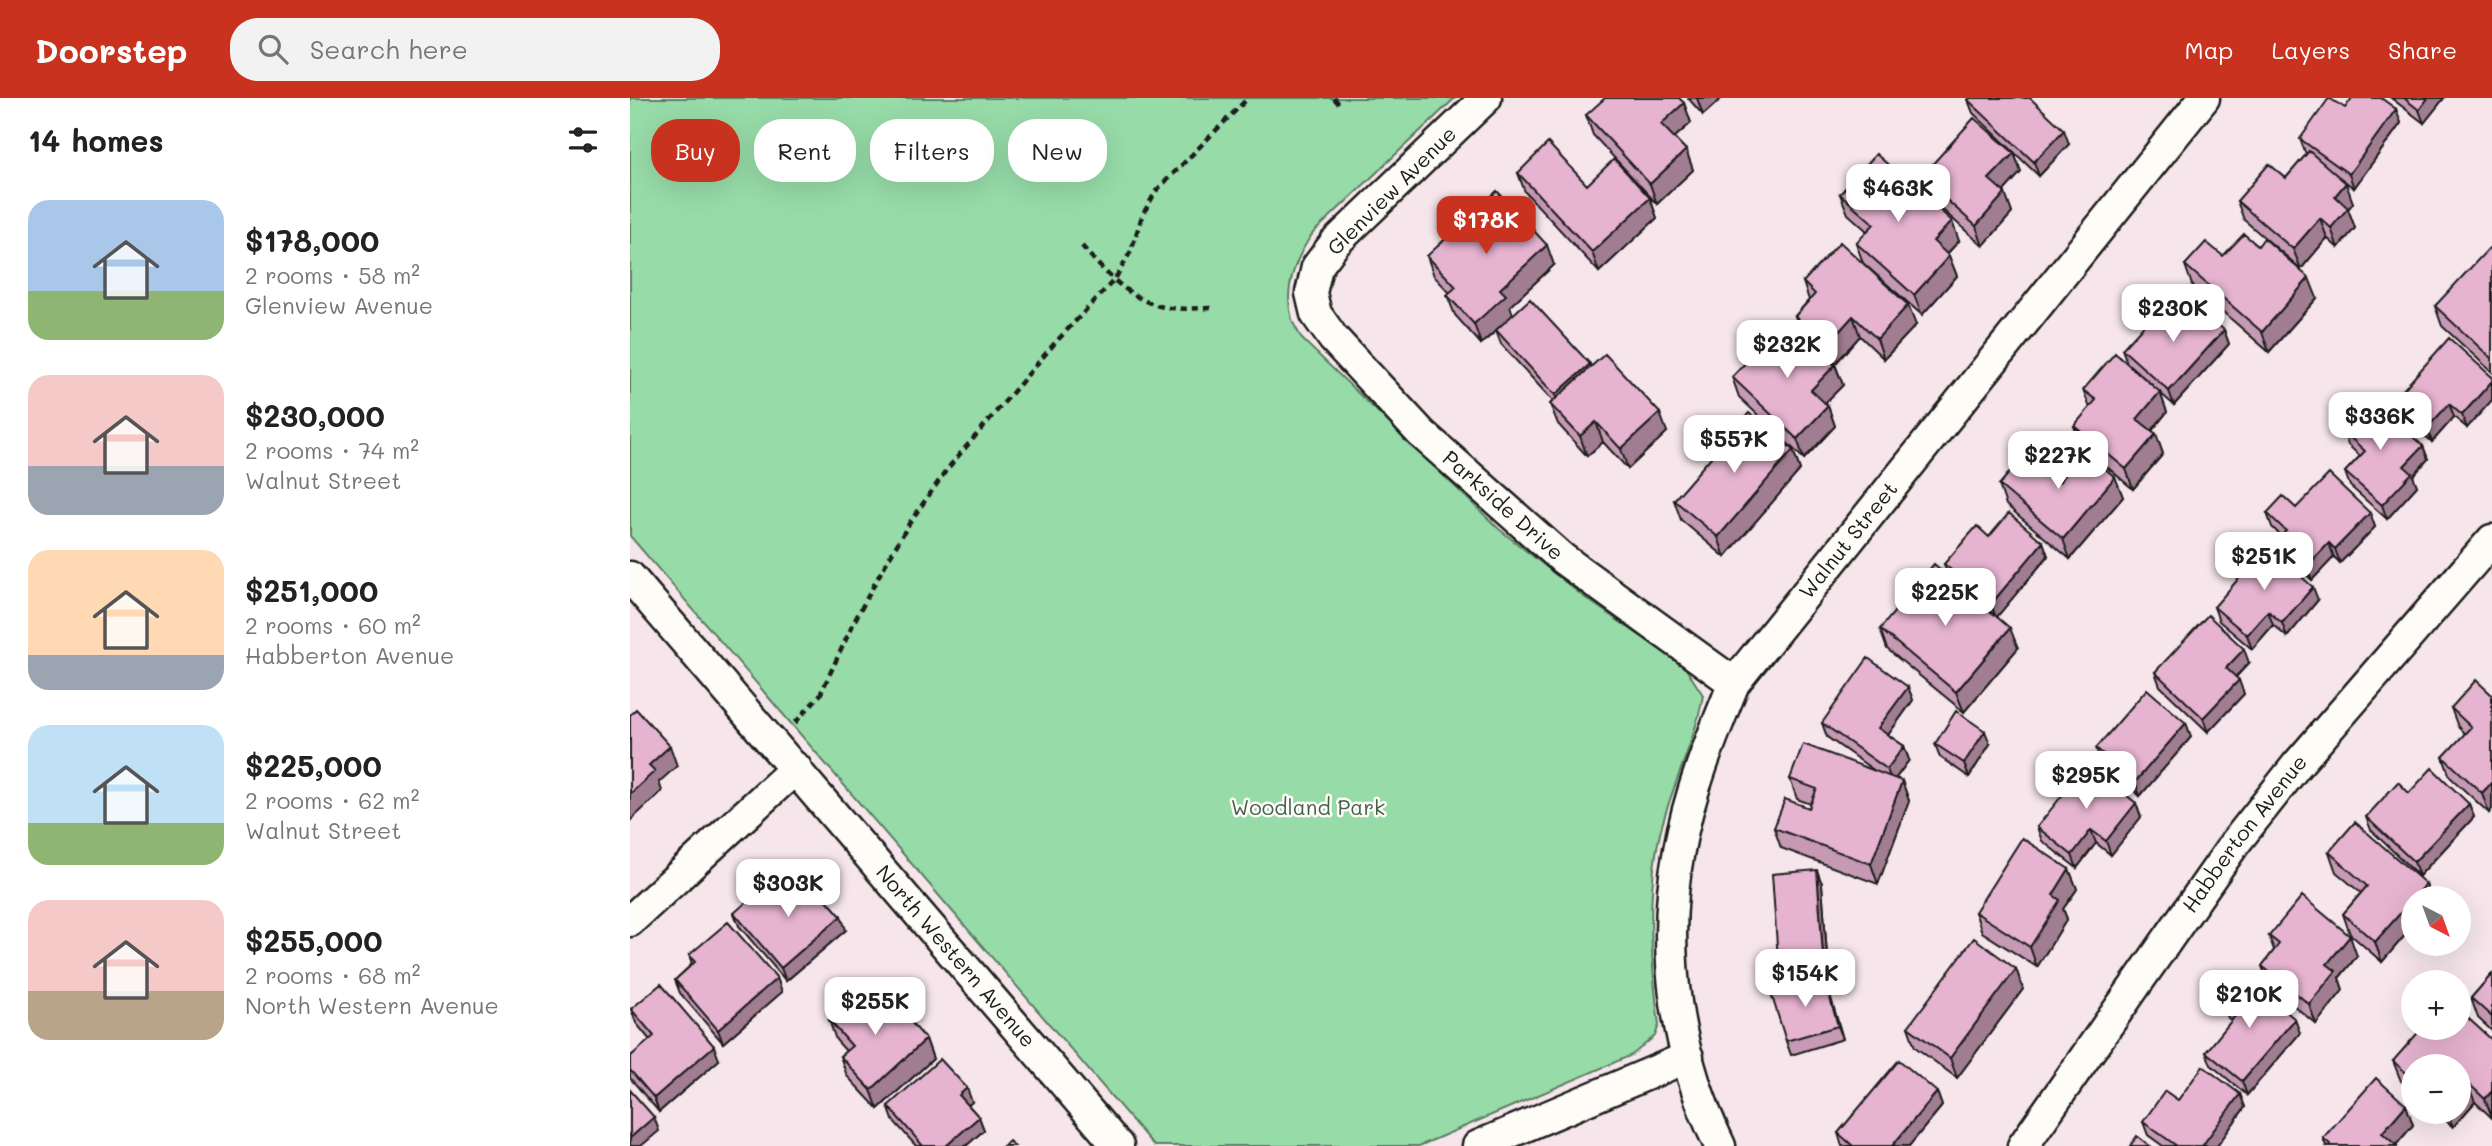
<!DOCTYPE html>
<meta charset="utf-8">
<style>
:root{--surface:#fff;--page:#f2f2f2;--text:#222;--muted:#767676;--accent:#c8321e}
body{margin:0;font-family:Mali,sans-serif;background:var(--page);color:var(--text);height:100vh;display:flex;flex-direction:column;font-size:26px;white-space:nowrap}
*{box-sizing:border-box;margin:0}
p{font-size:23px;color:var(--muted)}
.icon{flex:none;width:38px;height:38px;fill:none;stroke:currentColor;stroke-width:2;stroke-linecap:round;stroke-linejoin:round}
.map{position:relative;flex:1;overflow:hidden}
.sheet{display:flex;flex-direction:column;background:var(--surface);width:630px}
.sheet>*{flex:none}
.guide{position:absolute;left:21px;top:21px;width:665px;height:63px;display:flex;gap:14px}
.needle{width:46px;rotate:139deg}
.buttons{position:absolute;left:1771px;top:788px;display:grid;gap:14px}
.buttons a{display:grid;place-items:center;width:70px;height:70px;border-radius:50%;background:var(--surface);box-shadow:0 7px 28px #0002;font-size:35px}
.price{position:absolute;translate:-50% -60px;padding:0 16px;border-radius:14px;background:#fff;color:#222;font-size:23px;line-height:46px;filter:drop-shadow(0 2px 4px #0008)}
.price::after{content:'';position:absolute;left:50%;top:42px;width:21px;height:16px;margin-left:-10px;background:inherit;clip-path:polygon(0 0,100% 0,50% 100%)}
.price.current{background:var(--accent);color:#fff}
ul{padding:0;list-style:none}
li{display:flex;align-items:center;gap:21px;height:175px;padding:0 28px}
li span{display:grid;place-items:center;flex:none;width:196px;height:140px;border-radius:21px;color:#555}
li>.icon{margin-inline-start:auto}
span .icon{width:84px;height:84px;fill:#fffc;stroke-width:1}
li b{font-size:30px}
h2{display:flex;justify-content:space-between;align-items:center;height:84px;padding:0 28px;font-size:30px}
.tag{padding:0 24px;border-radius:28px;background:var(--surface);box-shadow:0 7px 28px #0002;font-size:24px;line-height:63px}
.tag.current{background:var(--accent);color:#fff}
header{display:flex;align-items:center;gap:42px;box-sizing:border-box;height:98px;padding:0 35px;background:var(--accent);color:#fff}
header strong{font-size:33px}
nav{display:flex;gap:38px;margin-inline-start:auto;font-size:24px}
.search{width:490px;height:63px;background:var(--page);display:flex;align-items:center;gap:18px;box-sizing:border-box;padding:0 24px;border-radius:28px;color:var(--muted);font-size:26px}
main{display:flex;flex:1;min-height:0}
.map>svg:first-child{display:block}
</style>
<header>
<strong>Doorstep</strong>
<div class="search"><svg class="icon" aria-label="search" viewBox="0 0 24 24"><circle cx="10" cy="10" r="6"/><path d="M15 15l6 6"/></svg>Search here</div>
<nav><a>Map</a><a>Layers</a><a>Share</a></nav>
</header>
<main>
<section class="sheet">
<h2>14 homes<svg class="icon" aria-label="filters" viewBox="0 0 24 24"><path d="M4 7h16M4 17h16"/><circle cx="9" cy="7" r="2"/><circle cx="15" cy="17" r="2"/></svg></h2>
<ul>
<li><span style="background:linear-gradient(#a9c7e8 65%,#8fb573 0)"><svg class="icon" aria-label="home" viewBox="0 0 24 24"><path d="M3 11l9-7 9 7M6 9v11h12V9"/></svg></span><div><b>$178,000</b><p>2 rooms · 58 m²</p><p>Glenview Avenue</p></div></li>
<li><span style="background:linear-gradient(#f6c9c9 65%,#9aa5b1 0)"><svg class="icon" aria-label="home" viewBox="0 0 24 24"><path d="M3 11l9-7 9 7M6 9v11h12V9"/></svg></span><div><b>$230,000</b><p>2 rooms · 74 m²</p><p>Walnut Street</p></div></li>
<li><span style="background:linear-gradient(#ffd9b3 75%,#9aa5b1 0)"><svg class="icon" aria-label="home" viewBox="0 0 24 24"><path d="M3 11l9-7 9 7M6 9v11h12V9"/></svg></span><div><b>$251,000</b><p>2 rooms · 60 m²</p><p>Habberton Avenue</p></div></li>
<li><span style="background:linear-gradient(#bfe0f5 70%,#8fb573 0)"><svg class="icon" aria-label="home" viewBox="0 0 24 24"><path d="M3 11l9-7 9 7M6 9v11h12V9"/></svg></span><div><b>$225,000</b><p>2 rooms · 62 m²</p><p>Walnut Street</p></div></li>
<li><span style="background:linear-gradient(#f6c9c9 65%,#b9a48a 0)"><svg class="icon" aria-label="home" viewBox="0 0 24 24"><path d="M3 11l9-7 9 7M6 9v11h12V9"/></svg></span><div><b>$255,000</b><p>2 rooms · 68 m²</p><p>North Western Avenue</p></div></li>
</ul>
</section>
<div class="map">
<svg width="1862" height="1048" viewBox="0 0 1862 1048">
<rect width="100%" height="100%" fill="#f6e6ec"/>
<filter id="ink" filterUnits="userSpaceOnUse"><feTurbulence type="fractalNoise" baseFrequency=".0143" numOctaves="2"/><feDisplacementMap in="SourceGraphic" scale="14" xChannelSelector="R" yChannelSelector="G"/><feConvolveMatrix kernelMatrix="1 2 1 2 8 2 1 2 1" color-interpolation-filters="sRGB"/></filter>
<g filter="url(#ink)">
<path fill="#97dba8" stroke="#5a7c62" stroke-width="2" d="M0 0H825L683 135C666 159 653 191 662 221 664 228 669 235 672 241L869 431 954 499 1054 568 1073 597C1064 651 1034 701 1026 756 1017 812 1022 871 1029 927L1025 938 1002 957 789 1048H524L0 438Z"/>
<g fill="none" stroke-linecap="round" stroke-linejoin="round">
<defs>
<g id="street">
<path id="s1" d="M856 0 705 145 687 169 681 195 686 216 703 240 791 335 933 461 1104 585"/>
<path id="s2" d="M0 479 488 1048"/>
<path d="M0 823 166 670"/>
<path d="M848 1048 1058 959"/>
<path id="s3" d="M1090 1048C1046 957 1030 852 1049 752 1059 694 1082 639 1104 585L1574 0"/>
<path id="s4" d="M1393 1048 1605 745 1666 668 1862 442"/>
</g>
</defs>
<use href="#street" stroke="#1c1c1c" stroke-width="35"/>
<path stroke="#1c1c1c" stroke-width="4.5" stroke-dasharray="7 5" stroke-linecap="butt" d="M704 0 709 6
M452 148C472 172 501 203 534 209 550 212 567 210 583 210
M165 625 190 597 224 524 251 474 280 424 318 370 424 246 485 181 501 153 512 118 526 93 618 0"/>
<use href="#street" stroke="#fdfcf7" stroke-width="30"/>
</g>
<path fill="#c69ab4" stroke="#1c1c1c" stroke-width="2" d="M1058 0H1092L1073 17Z
M1761 0H1814L1794 25Z
M1338 2 1439 46 1409 78 1343 15Z
M1054 5 1061 25 1044 40 1056 52 1063 72 1027 106 963 37 956 17Z
M1715 10 1766 11 1771 25 1724 90 1709 79 1723 105 1718 111 1725 130 1708 150 1697 140 1671 171 1614 122 1607 103 1656 80 1677 56 1675 54 1670 41Z
M1384 55 1391 74 1373 94 1382 115 1353 148 1298 99 1291 79Z
M888 75 957 87 1020 100 1027 120 969 174 895 94Z
M1210 96 1329 143 1317 156 1319 158 1327 178 1292 217 1233 165 1226 145 1237 133 1218 116Z
M1862 152V274L1812 228 1805 208Z
M797 158 924 167 880 208 883 217 961 269 1037 334 998 371 973 344 957 358 928 326 920 306 923 303 871 246 866 233 851 246 825 217 817 197 820 195 804 178Z
M1593 158 1687 200 1639 254 1562 187 1555 167Z
M1173 184 1286 227 1254 261 1230 238 1205 266 1213 287 1195 305 1198 308 1205 328 1174 361 1109 299 1102 279 1171 234 1165 218 1179 202Z
M1537 226 1594 232 1599 246 1544 307 1530 295 1537 314 1522 333 1526 336 1533 356 1503 391 1451 347 1444 328 1460 310 1453 292 1521 286 1497 265 1492 251Z
M1862 279 1837 330 1824 319 1802 344 1770 315 1765 301Z
M1713 333 1793 348 1798 361 1783 378 1787 388 1757 421 1720 388 1715 374 1730 358 1718 347Z
M1163 352 1170 372 1095 459 1051 422 1044 402Z
M1485 379 1493 399 1440 461 1376 407 1369 387Z
M1666 410 1740 415 1745 429 1710 465 1704 459 1682 482 1653 455 1648 441 1651 438 1642 429 1637 415Z
M1359 439 1413 444 1418 458 1367 518 1388 550 1334 614 1257 551 1250 531 1318 478 1314 466Z
M1688 502 1657 539 1643 527 1622 551 1589 523 1584 509Z
M1619 565 1606 579 1614 596 1578 634 1530 588 1525 574Z
M1278 589 1283 602 1258 637 1274 648 1279 662 1266 680 1272 683 1279 703 1248 786 1151 750 1144 730 1179 710 1181 706 1167 701 1160 681 1245 673 1197 639 1192 625Z
M1862 597V711L1859 715 1820 679 1813 659 1835 636 1828 629 1821 610Z
M1556 625 1561 639 1510 698 1471 664 1466 650Z
M1305 646H1360L1339 679 1310 659Z
M1779 695 1839 706 1844 719 1789 778 1741 732 1736 719Z
M1511 719 1481 757 1466 745 1447 770 1412 743 1407 729Z
M1699 754 1783 800V828L1752 864 1720 836 1713 816 1731 795 1706 774Z
M1439 771 1447 791 1433 811 1437 821 1407 869 1352 834 1345 814Z
M1192 786 1198 872 1153 875 1148 862Z
M146 801 216 832 156 883 109 828 104 815Z
M1639 838 1727 858 1709 880 1713 892 1686 926 1639 887 1632 868 1644 852Z
M59 857 147 880 152 894 93 945 50 895 45 882 62 866Z
M1386 871 1393 891 1327 980 1285 949 1278 929Z
M1862 876V933L1848 920 1841 900Z
M1194 879 1213 941 1161 957 1156 943Z
M1593 906 1670 935 1617 997 1581 967 1576 954 1602 923 1598 920Z
M254 908 296 941 303 961 248 1011 217 978 210 958 216 953 206 942 199 922Z
M1 911 89 962 29 1014 0 980V959L20 942 6 925Z
M1862 942V1020L1845 1004 1823 1029 1805 1013H1829L1783 968V994L1771 983 1763 963Z
M1307 994 1312 1008 1279 1048H1212L1208 1035Z
M1610 996 1615 1009 1587 1048H1533L1518 1037 1513 1024 1548 1002Z
M342 1004 338 1007 349 1019 354 1032 336 1048H286L263 1022 258 1008Z
M1776 1007 1783 1027 1766 1047 1767 1048H1696L1693 1040Z"/>
<path fill="#a17d92" stroke="#1c1c1c" stroke-width="2" d="M1067 0H1092L1073 17Z
M1798 0H1814L1794 25 1789 12Z
M1054 5 1061 25 1038 45 1031 26Z
M1766 11 1771 25 1724 90 1719 76Z
M1434 32 1439 46 1409 78 1404 64Z
M1056 52 1063 72 1027 106 1020 86Z
M1384 55 1391 74 1367 101 1359 81Z
M1716 85 1723 105 1718 111 1725 130 1708 150 1701 130 1705 98Z
M1375 95 1382 115 1353 148 1346 128Z
M1020 100 1027 120 969 174 962 154Z
M1690 120 1697 140 1671 171 1663 151Z
M1322 123 1329 143 1310 163 1303 143Z
M917 147 924 167 880 208 883 217 851 246 844 226 870 191Z
M1319 158 1327 178 1292 217 1284 197Z
M1679 180 1687 200 1639 254 1632 234Z
M1278 207 1286 227 1254 261 1247 241Z
M1223 218 1230 238 1204 267 1197 247Z
M1594 232 1599 246 1544 307 1539 293Z
M960 266 965 280 930 311 925 297Z
M1205 267 1213 287 1188 312 1181 292Z
M1862 283V302L1837 330 1832 317Z
M1530 294 1537 314 1515 341 1507 321Z
M1819 306 1824 319 1802 344 1797 330Z
M1198 308 1205 328 1174 361 1167 341Z
M1030 315 1037 334 998 371 991 351Z
M966 324 973 344 957 358 950 338Z
M1526 336 1533 356 1503 391 1496 371Z
M1793 348 1798 361 1783 378 1787 388 1757 421 1752 407 1774 368Z
M1163 352 1170 372 1095 459 1088 439Z
M1485 379 1493 399 1440 461 1433 441Z
M1740 415 1745 429 1710 465 1705 451Z
M1413 444 1418 458 1366 520 1361 506Z
M1699 445 1704 459 1682 482 1677 468Z
M1683 489 1688 502 1657 539 1652 525Z
M1638 513 1643 527 1622 551 1617 537Z
M1380 530 1388 550 1334 614 1326 594Z
M1614 551 1619 565 1601 583 1596 570Z
M1609 582 1614 596 1578 634 1573 620Z
M1278 589 1283 602 1253 644 1248 630Z
M1556 625 1561 639 1510 698 1505 684Z
M1355 633 1360 646 1339 679 1334 665Z
M40 648 47 668 29 684 32 693 0 723V696L19 667Z
M1274 648 1279 662 1262 685 1257 671Z
M1272 683 1279 703 1248 786 1241 766Z
M1862 684V711L1859 715 1852 695Z
M1506 705 1511 719 1481 757 1476 743Z
M1839 706 1844 719 1789 778 1784 764Z
M1461 732 1466 745 1447 770 1442 757Z
M1439 771 1447 791 1433 811 1437 821 1407 869 1400 849 1423 797Z
M1187 772 1192 786 1198 872 1193 858Z
M1796 786 1801 800H1784Z
M1783 800V828L1752 864 1745 844Z
M211 818 216 832 156 883 151 870Z
M1720 838 1727 858 1709 880 1713 892 1686 926 1679 906 1697 866Z
M1386 871 1393 891 1327 980 1320 960Z
M1194 879 1199 893 1213 941 1208 928Z
M147 880 152 894 93 945 88 932Z
M1665 921 1670 935 1617 997 1612 983Z
M296 941 303 961 248 1011 241 992Z
M84 948 89 962 29 1014 24 1000Z
M1837 984 1845 1004 1823 1029 1817 1013H1829V994Z
M337 990 342 1004 334 1011 329 997Z
M1862 993V1019L1855 1001Z
M1307 994 1312 1008 1279 1048H1262Z
M1610 996 1615 1009 1587 1048H1572Z
M1776 1007 1783 1027 1765 1048 1752 1035Z
M24 1019 29 1033 11 1048H0V1040Z
M349 1019 354 1032 336 1048H316Z"/>
<path fill="#e6b3d1" stroke="#1c1c1c" stroke-width="2" d="M975 0H1049L1054 5 1031 26 1056 52 1020 86 956 17Z
M1340 0H1400L1434 32 1404 64 1338 2Z
M1699 0 1715 10 1722 0H1751L1766 11 1719 76 1670 41Z
M1774 0H1798L1789 12Z
M1344 20 1384 55 1359 81 1375 95 1346 128 1291 79Z
M918 45 957 87 984 61 1020 100 962 154 888 75Z
M1679 53 1716 85 1705 98 1718 110 1701 130 1690 120 1663 151 1607 103 1639 66 1656 80Z
M1246 56 1322 123 1303 143 1319 158 1284 197 1226 145 1244 126 1210 96Z
M867 93 917 147 870 191 876 197 844 226 817 197 826 189 797 158Z
M1614 136 1628 148 1634 140 1679 180 1632 234 1555 167 1576 144 1593 158Z
M1210 144 1278 207 1247 241 1223 218 1197 247 1165 218 1185 196 1173 184Z
M1859 150 1862 152V261L1805 208Z
M900 201 960 266 925 297 866 232Z
M1560 202 1594 232 1539 293 1492 251 1525 215 1537 226Z
M1166 230 1205 267 1181 292 1198 308 1167 341 1102 279 1142 237 1151 246Z
M1819 240 1862 279V283L1832 317 1819 306 1797 330 1765 301Z
M1485 255 1530 294 1507 321 1526 336 1496 371 1444 328 1466 302 1453 292Z
M975 256 1030 315 991 351 966 324 950 338 920 306Z
M1741 301 1793 348 1774 368 1782 375 1752 407 1715 374 1735 353 1713 333Z
M1119 315 1163 352 1088 439 1044 402Z
M1455 354 1485 379 1433 441 1369 387 1396 355 1429 384Z
M1699 376 1740 415 1705 451 1699 445 1677 468 1648 441 1656 433 1637 415 1653 398 1666 410Z
M1379 415 1413 444 1361 506 1314 466 1347 428 1359 439Z
M1637 448 1683 489 1652 525 1638 513 1617 537 1584 509Z
M1304 466 1380 530 1326 594 1250 531Z
M1578 517 1614 551 1596 570 1609 582 1573 620 1525 574Z
M1238 560 1278 589 1248 630 1274 648 1257 671 1192 625Z
M1846 582 1862 597V684L1852 695 1813 659 1841 629 1821 610Z
M1517 591 1556 625 1505 684 1466 650Z
M6 611 40 648 19 667 25 673 0 696V617Z
M1326 613 1355 633 1334 665 1305 646Z
M1173 646 1272 683 1241 766 1144 730 1155 701 1179 710 1187 691 1160 681Z
M1457 666 1506 705 1476 743 1461 732 1442 757 1407 729Z
M1802 670 1839 706 1784 764 1736 719 1768 684 1779 695Z
M1725 724 1796 786 1745 844 1713 816 1737 788 1699 754Z
M1392 740 1439 771 1423 797 1430 802 1400 849 1345 814Z
M1187 772 1193 858 1148 862 1142 776Z
M174 776 211 818 151 870 104 815 135 788 146 801Z
M1672 798 1720 838 1697 866 1706 873 1679 906 1632 868 1649 846 1639 838Z
M98 824 147 880 88 932 45 882 65 864 59 857Z
M1344 840 1386 871 1320 960 1278 929Z
M1862 876V919L1841 900Z
M1194 879 1208 928 1156 943 1141 895Z
M1615 879 1665 921 1612 983 1576 954 1606 917 1593 906Z
M31 886 84 948 24 1000 0 972V959L24 938 1 911Z
M236 888 254 908 261 902 296 941 241 992 210 958 222 948 199 922Z
M1829 912 1862 942V993L1855 1001 1837 984 1829 994V968H1783V981L1763 963 1793 929H1829Z
M310 961 337 990 329 997 349 1019 316 1048H293L258 1008Z
M1269 962 1307 994 1262 1048H1223L1208 1035Z
M1573 968 1610 996 1572 1048H1547L1513 1024 1535 993 1548 1002Z
M1746 980 1776 1007 1752 1035 1767 1048H1702L1693 1040Z
M0 992 24 1019 0 1040Z
M1507 1038 1520 1048H1500Z
M379 1043 384 1048H373Z"/>
</g>
<g text-anchor="middle" stroke-width="5" stroke-linejoin="round" paint-order="stroke">
<g font-size="21" fill="#1c1c1c" stroke="#fdfcf7">
<text transform="translate(762 93) rotate(-45)" y="7">Glenview Avenue</text>
<text dy="7" stroke="none"><textPath href="#s1" startOffset="556">Parkside Drive</textPath></text>
<text dy="7" stroke="none"><textPath href="#s3" startOffset="663">Walnut Street</textPath></text>
<text dy="7" stroke="none"><textPath href="#s4" startOffset="383">Habberton Avenue</textPath></text>
<text dy="7" stroke="none"><textPath href="#s2" startOffset="500">North Western Avenue</textPath></text>
</g>
<g font-size="21" fill="#475f4d" stroke="#fdfcf7">
<text x="678" y="717">Woodland Park</text>
</g>
</g>
</svg>
<div class="buttons">
<a><svg class="needle" viewBox="-14 -14 28 28"><path d="M0-13l5 13h-10z" fill="#e53935"/><path d="M0 13l5-13h-10z" fill="#767676"/></svg></a>
<a>+</a>
<a>−</a>
</div>
<b class="price" style="left:1268px;top:126px">$463K</b>
<b class="price current" style="left:856px;top:158px">$178K</b>
<b class="price" style="left:1543px;top:246px">$230K</b>
<b class="price" style="left:1157px;top:282px">$232K</b>
<b class="price" style="left:1750px;top:354px">$336K</b>
<b class="price" style="left:1104px;top:377px">$557K</b>
<b class="price" style="left:1428px;top:393px">$227K</b>
<b class="price" style="left:1634px;top:494px">$251K</b>
<b class="price" style="left:1315px;top:530px">$225K</b>
<b class="price" style="left:1456px;top:713px">$295K</b>
<b class="price" style="left:158px;top:821px">$303K</b>
<b class="price" style="left:1175px;top:911px">$154K</b>
<b class="price" style="left:1619px;top:932px">$210K</b>
<b class="price" style="left:245px;top:939px">$255K</b>
<div class="guide">
<a class="tag current">Buy</a>
<a class="tag">Rent</a>
<a class="tag">Filters</a>
<a class="tag">New</a>
</div>
</div>
</main>
